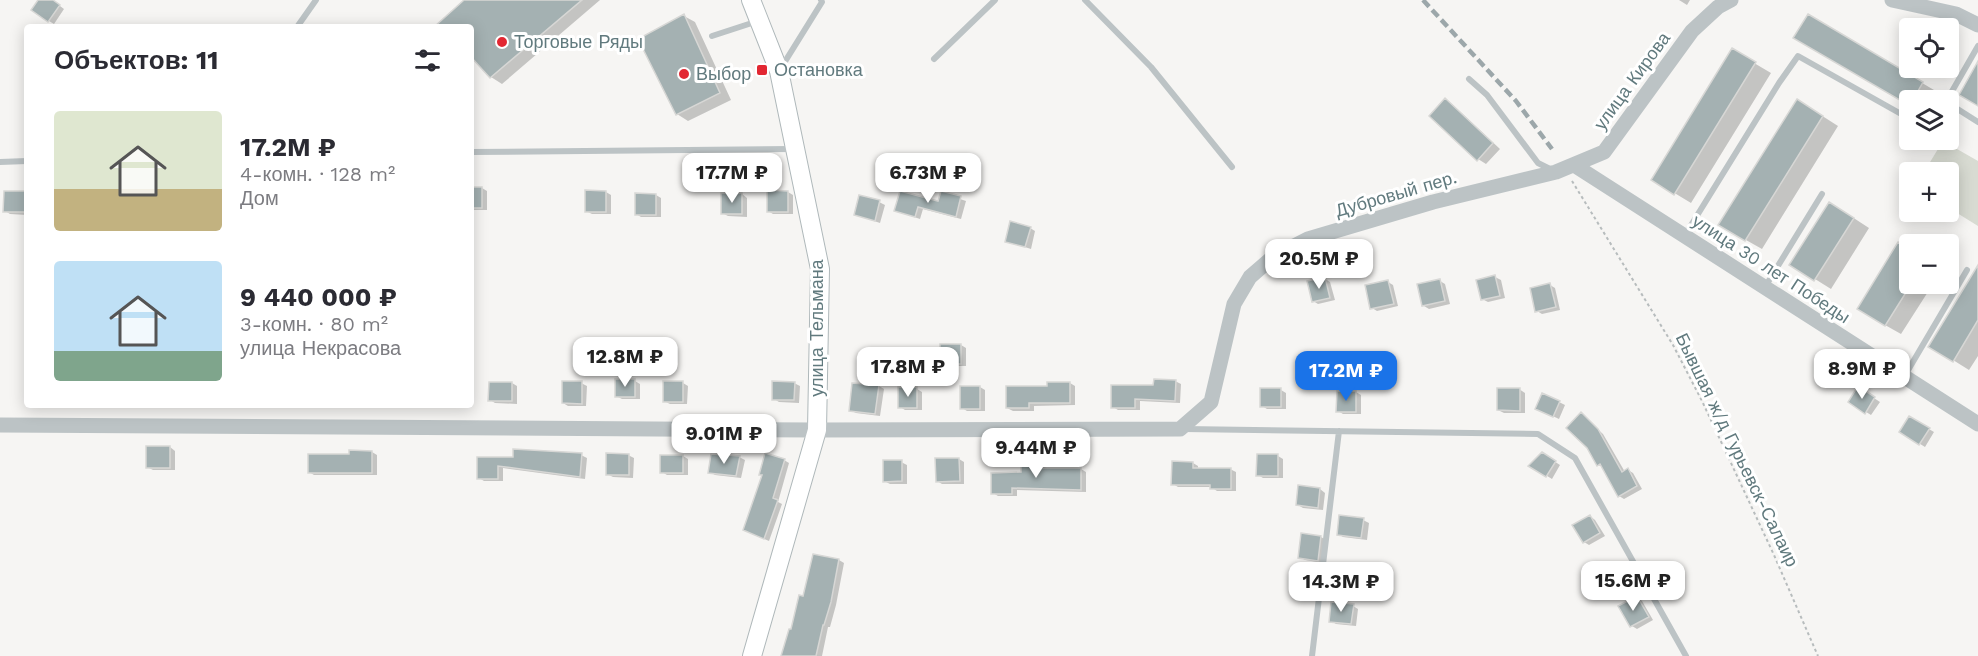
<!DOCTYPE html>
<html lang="ru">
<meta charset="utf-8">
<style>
:root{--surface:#fff;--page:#f2f2f3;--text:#2b2b33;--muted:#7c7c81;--accent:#1a73e8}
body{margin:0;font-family:"Work Sans",sans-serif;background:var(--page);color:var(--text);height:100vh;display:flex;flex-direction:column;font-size:22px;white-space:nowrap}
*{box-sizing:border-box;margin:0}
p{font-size:20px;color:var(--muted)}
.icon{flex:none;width:33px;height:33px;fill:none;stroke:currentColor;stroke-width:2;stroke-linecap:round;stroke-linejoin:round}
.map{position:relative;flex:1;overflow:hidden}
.details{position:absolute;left:24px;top:24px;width:450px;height:384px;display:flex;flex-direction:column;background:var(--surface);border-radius:6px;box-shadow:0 3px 15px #0003}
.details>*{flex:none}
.buttons{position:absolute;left:1899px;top:18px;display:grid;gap:12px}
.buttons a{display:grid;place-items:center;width:60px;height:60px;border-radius:6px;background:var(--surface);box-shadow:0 3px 15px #0003;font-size:30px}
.price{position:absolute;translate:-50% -51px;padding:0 14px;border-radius:12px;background:#fff;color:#222;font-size:20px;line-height:39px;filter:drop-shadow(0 2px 3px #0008)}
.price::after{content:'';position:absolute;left:50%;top:36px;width:18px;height:14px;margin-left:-9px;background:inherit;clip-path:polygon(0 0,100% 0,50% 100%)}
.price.current{background:var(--accent);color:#fff}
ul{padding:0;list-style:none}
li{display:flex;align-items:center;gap:18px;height:150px;padding:0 30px}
li span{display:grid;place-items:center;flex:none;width:168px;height:120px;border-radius:6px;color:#555}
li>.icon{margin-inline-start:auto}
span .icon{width:72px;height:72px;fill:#fffc;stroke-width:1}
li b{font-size:26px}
h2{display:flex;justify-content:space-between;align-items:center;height:72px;padding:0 30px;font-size:26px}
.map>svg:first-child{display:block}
</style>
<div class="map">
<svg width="1978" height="656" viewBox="0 0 1978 656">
<rect width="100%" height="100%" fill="#f6f5f3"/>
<path fill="#d8dbd2" d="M1938 149H1957L1978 161V226L1949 208 1948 172H1924Z"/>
<path fill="#0003" d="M40 0H52L64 9 54 24 49 21Z
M466 0H600L502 84 491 77 471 55V27H447Z
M1679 0H1690L1687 5Z
M684 16 695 22 731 100 688 121 677 114Z
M1809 16 1934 90 1927 100H1910Z
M1732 50 1771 73 1691 203 1653 180Z
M1445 100 1453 105 1500 149 1486 164 1478 159Z
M1813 110 1838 126 1762 249 1746 240Z
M471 188H482L487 191V210H471Z
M5 192 27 193V215L10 214 5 211Z
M606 192 611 195V214H592L586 211Z
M788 192 793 195V214H773L768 211Z
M942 193 966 201 961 219 923 209 920 219 896 211 939 203Z
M742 194 747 198V217L728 216 722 213Z
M656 195 661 198V217H641L636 214Z
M879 202 885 205 880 223 856 215Z
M1846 213 1869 228 1831 289 1815 279Z
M1030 228 1035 231 1031 249 1006 241Z
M1978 268V356L1969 370 1953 360Z
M1495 277 1501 280 1505 298 1488 302 1482 299Z
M1325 279 1330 282 1335 300 1318 304 1313 301Z
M1440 281 1445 284 1450 304 1429 309 1424 306Z
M1388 282 1393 285 1398 306 1377 311 1372 308Z
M1910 284H1933L1901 334 1885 325Z
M1550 285 1555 288 1560 310 1542 314 1537 311Z
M961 345 966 348V366H947L942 363Z
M617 381H635L640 384V399H622L616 396Z
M1175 381 1181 384 1180 403 1140 401V410H1118L1113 407 1155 386Z
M512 383 517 386V404L495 403 490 400Z
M581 383 587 386 586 406H568L563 403Z
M683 383 688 386 687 404H670L664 401Z
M794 383 800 386 799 403 779 402 774 399Z
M1070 383 1075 386V405L1034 406V411H1013L1007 408 1048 387Z
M879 386 884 389 880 416 856 413 850 410Z
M980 387 985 390V411H967L962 408Z
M1859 388 1880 402 1871 415 1850 402Z
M917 389 922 392V410H905L900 407Z
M1519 389 1525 393V413H1504L1498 410Z
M1281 390 1286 393V409H1267L1262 406Z
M1338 392H1356L1361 395V414H1343L1338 411Z
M1559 402 1565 405 1559 419 1542 411Z
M1581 414 1603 434 1625 472 1628 470 1633 473 1642 489 1624 499 1619 496 1603 467 1598 465Z
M1910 418 1934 432 1925 447 1901 432Z
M170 447 175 451V470H153L147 467Z
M372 452 377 455V475H314L309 472 351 456Z
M1543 454 1560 465 1552 479 1531 466Z
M581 455 587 458 585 479 503 468V481H484L479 478V458L514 459Z
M628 455 634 458 633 478 613 477 607 474Z
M683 456 688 459V475H667L662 472Z
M1278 456 1283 459V478H1263L1258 475Z
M739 457 745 460 741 478 715 475 710 472Z
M959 459 964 462V484H942L937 481Z
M784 460 789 463 778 502 782 504 769 541 750 533Z
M901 462 907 465V484H890L884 481Z
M1193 463 1198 466V469H1230L1236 472V491H1217L1211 487H1178L1173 484Z
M1042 466 1049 469H1081L1086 472V492L1017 490V496H998L993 493 1022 474Z
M1300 487 1320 489 1325 493 1323 510 1303 508 1298 505Z
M1590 516 1595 520 1605 536 1589 545 1584 542Z
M1363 520 1369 523 1367 540 1343 537 1338 534Z
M1321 537 1326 540 1323 563 1305 560 1300 557Z
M814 556 839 560 844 563 836 605 830 627H828L822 656H785L804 598Z
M1637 597 1642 601 1653 620 1637 629 1632 626Z
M1353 606 1358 609 1356 626 1336 624 1331 621Z"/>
<path fill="#a4b1b2" stroke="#d7d7d5" stroke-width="1.5" d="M38 0H53L60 5 48 22 31 10Z
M464 0H582L490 78 471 57V27H434Z
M684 14 720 93 676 115 638 39Z
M1808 14 1923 82 1913 100H1910V106L1793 38Z
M1732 48 1756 62 1674 195 1651 180Z
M1978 61V106L1959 95Z
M1445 98 1493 143 1477 161 1429 116Z
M1797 99 1823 116 1745 241 1718 225Z
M471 187H482V208H471Z
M585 190 606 191V212H585Z
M767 190 788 191V212H767Z
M4 191H25V212H3Z
M900 191 938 201 941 191 961 196 956 217 918 207 915 217 894 211Z
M635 193 656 194V215H635Z
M721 193H742V214H721Z
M859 195 880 200 875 221 854 215Z
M1829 202 1854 218 1814 281 1789 265Z
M1010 221 1031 227 1025 247 1005 242Z
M1898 242 1910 249V286L1885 326 1857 309Z
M1978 265V320L1953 362 1928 347Z
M1495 275 1500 296 1481 300 1476 280Z
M1325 277 1330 298 1312 302 1307 281Z
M1440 279 1445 301 1422 306 1417 284Z
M1388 280 1394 304 1370 309 1365 285Z
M1550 283 1556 307 1535 312 1530 288Z
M940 344H961V364H940Z
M615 379H635V397H615Z
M1154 379 1176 380 1175 401 1135 399V408H1111V385H1153Z
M562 381H582V404L562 403Z
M663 381H683V402H663Z
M772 381 795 382 794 400H772Z
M489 382H512V401H488Z
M1047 382H1070V403H1029V408H1006V386H1047Z
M852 383 879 385 875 414 849 411Z
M960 386H980V409H960Z
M1858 386 1875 397 1865 414 1848 402Z
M898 387H917V408H898Z
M1260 388H1281V407H1260Z
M1497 388H1520V411L1497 410Z
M1337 391H1356V412H1336Z
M1542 393 1560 401 1553 417 1535 409Z
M1581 412 1598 429 1622 472 1628 468 1637 486 1618 497 1600 464 1597 466 1587 448 1566 428Z
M1909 416 1930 428 1919 445 1899 432Z
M146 446H170V468H146Z
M513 449 582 453 580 477 498 466V479H477V457H513Z
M349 450 372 451V473H308V454H349Z
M1542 452 1556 461 1546 477 1528 466Z
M606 453 629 454V475H606Z
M765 453 785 459 773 498 778 500 764 539 743 530 762 475H759Z
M711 454 740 456 736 476 708 473Z
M1257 454H1278V476H1256Z
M660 455H683V473H660Z
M935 458H959L960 481 936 482Z
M883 460H902V481L883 482Z
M1172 461 1193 462V468H1231V489H1210V485H1171Z
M1021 464H1043V468H1081V490L1012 488V494H991V473L1021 472Z
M1298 485 1320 488 1318 508 1296 505Z
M1339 515 1364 518 1361 538 1337 535Z
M1590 515 1600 533 1583 543 1572 525Z
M1301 533 1321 536 1318 561 1298 558Z
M813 554 839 559 831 602 824 625H823L816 656H781L789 629H791L799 595 803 596Z
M1637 596 1649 617 1630 627 1618 606Z
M1331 602 1354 604 1351 624 1329 622Z"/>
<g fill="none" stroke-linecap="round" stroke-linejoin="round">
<defs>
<path id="secondary" d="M751 0 779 71 820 269 817 430 752 656"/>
</defs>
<use href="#secondary" stroke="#afb8ba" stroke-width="20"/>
<path stroke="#b7bcbd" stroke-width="2" stroke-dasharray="3 3" stroke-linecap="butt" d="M1572 181 1673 345 1702 401 1774 555 1818 656"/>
<path stroke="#bcc3c5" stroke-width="6" d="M1085 0 1151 67 1232 167
M297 27 316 0
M712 36 758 21
M934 59 995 0
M781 68 822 2 821 0
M1469 79 1487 95 1538 163 1552 170
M1947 100 1978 46
M1948 103 1978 122
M471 152 793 149
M0 162 27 161
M1685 235 1779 83 1798 56 1910 119
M1765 287 1822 194
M1904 377 1967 270
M1184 429 1538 434 1575 458 1686 656
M1312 656 1339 431"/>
<path stroke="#bcc3c5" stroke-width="15" d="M1892 0 1956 14 1978 25
M1574 165 1978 424
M0 425 817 430 1180 429 1211 402 1234 304 1250 277 1273 257 1308 239 1433 202 1556 172 1604 152 1692 31 1718 7 1731 0"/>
<use href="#secondary" stroke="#fff" stroke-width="18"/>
<path stroke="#9ca7aa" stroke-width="4.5" stroke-dasharray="9 4.5" stroke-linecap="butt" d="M1423 0 1516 101 1552 149"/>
</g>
<g fill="#e22732" stroke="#fff" stroke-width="2">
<circle cx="502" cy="42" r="6"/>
<rect x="756" y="64" width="12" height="12" rx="3"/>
<circle cx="684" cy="74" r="6"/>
</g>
<g text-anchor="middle" stroke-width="6" stroke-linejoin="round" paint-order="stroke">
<g font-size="18" fill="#617a7e" stroke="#fff" text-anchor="start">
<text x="514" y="48">Торговые Ряды</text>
<text x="774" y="76">Остановка</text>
<text x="696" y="80">Выбор</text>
</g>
<g font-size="18" fill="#617a7e" stroke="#fff">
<text transform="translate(1632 81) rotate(-54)" y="6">улица Кирова</text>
<text transform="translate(1396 194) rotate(-16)" y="6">Дубровый пер.</text>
<text transform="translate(1771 269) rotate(33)" y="6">улица 30 лет Победы</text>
<text transform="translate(817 328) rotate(-90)" y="6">улица Тельмана</text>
<text transform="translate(1737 450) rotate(64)" y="6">Бывшая ж/д Гурьевск-Салаир</text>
</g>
</g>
</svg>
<div class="buttons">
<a><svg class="icon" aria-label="locate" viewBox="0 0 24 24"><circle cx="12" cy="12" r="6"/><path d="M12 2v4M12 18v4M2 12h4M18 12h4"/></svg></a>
<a><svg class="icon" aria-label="layers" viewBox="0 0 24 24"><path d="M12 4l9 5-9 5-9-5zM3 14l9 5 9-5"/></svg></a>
<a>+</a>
<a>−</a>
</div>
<b class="price" style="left:732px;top:204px">17.7M ₽</b>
<b class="price" style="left:928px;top:204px">6.73M ₽</b>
<b class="price" style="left:1319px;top:290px">20.5M ₽</b>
<b class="price" style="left:625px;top:388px">12.8M ₽</b>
<b class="price" style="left:908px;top:398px">17.8M ₽</b>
<b class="price" style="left:1862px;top:400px">8.9M ₽</b>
<b class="price current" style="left:1346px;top:402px">17.2M ₽</b>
<b class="price" style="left:724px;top:465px">9.01M ₽</b>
<b class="price" style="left:1036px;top:479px">9.44M ₽</b>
<b class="price" style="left:1633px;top:612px">15.6M ₽</b>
<b class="price" style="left:1341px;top:613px">14.3M ₽</b>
<section class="details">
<h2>Объектов: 11<svg class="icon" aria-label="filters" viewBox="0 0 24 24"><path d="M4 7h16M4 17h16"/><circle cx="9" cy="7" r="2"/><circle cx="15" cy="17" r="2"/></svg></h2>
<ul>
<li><span style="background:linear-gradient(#dfe7d0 65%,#c2b280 0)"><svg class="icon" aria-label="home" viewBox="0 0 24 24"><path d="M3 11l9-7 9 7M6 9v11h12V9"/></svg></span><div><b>17.2M ₽</b><p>4-комн. · 128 m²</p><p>Дом</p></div></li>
<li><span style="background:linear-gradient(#bfe0f5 75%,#7fa58c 0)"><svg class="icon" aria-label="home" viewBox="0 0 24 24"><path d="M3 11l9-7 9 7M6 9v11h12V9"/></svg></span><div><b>9 440 000 ₽</b><p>3-комн. · 80 m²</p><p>улица Некрасова</p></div></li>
</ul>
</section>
</div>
